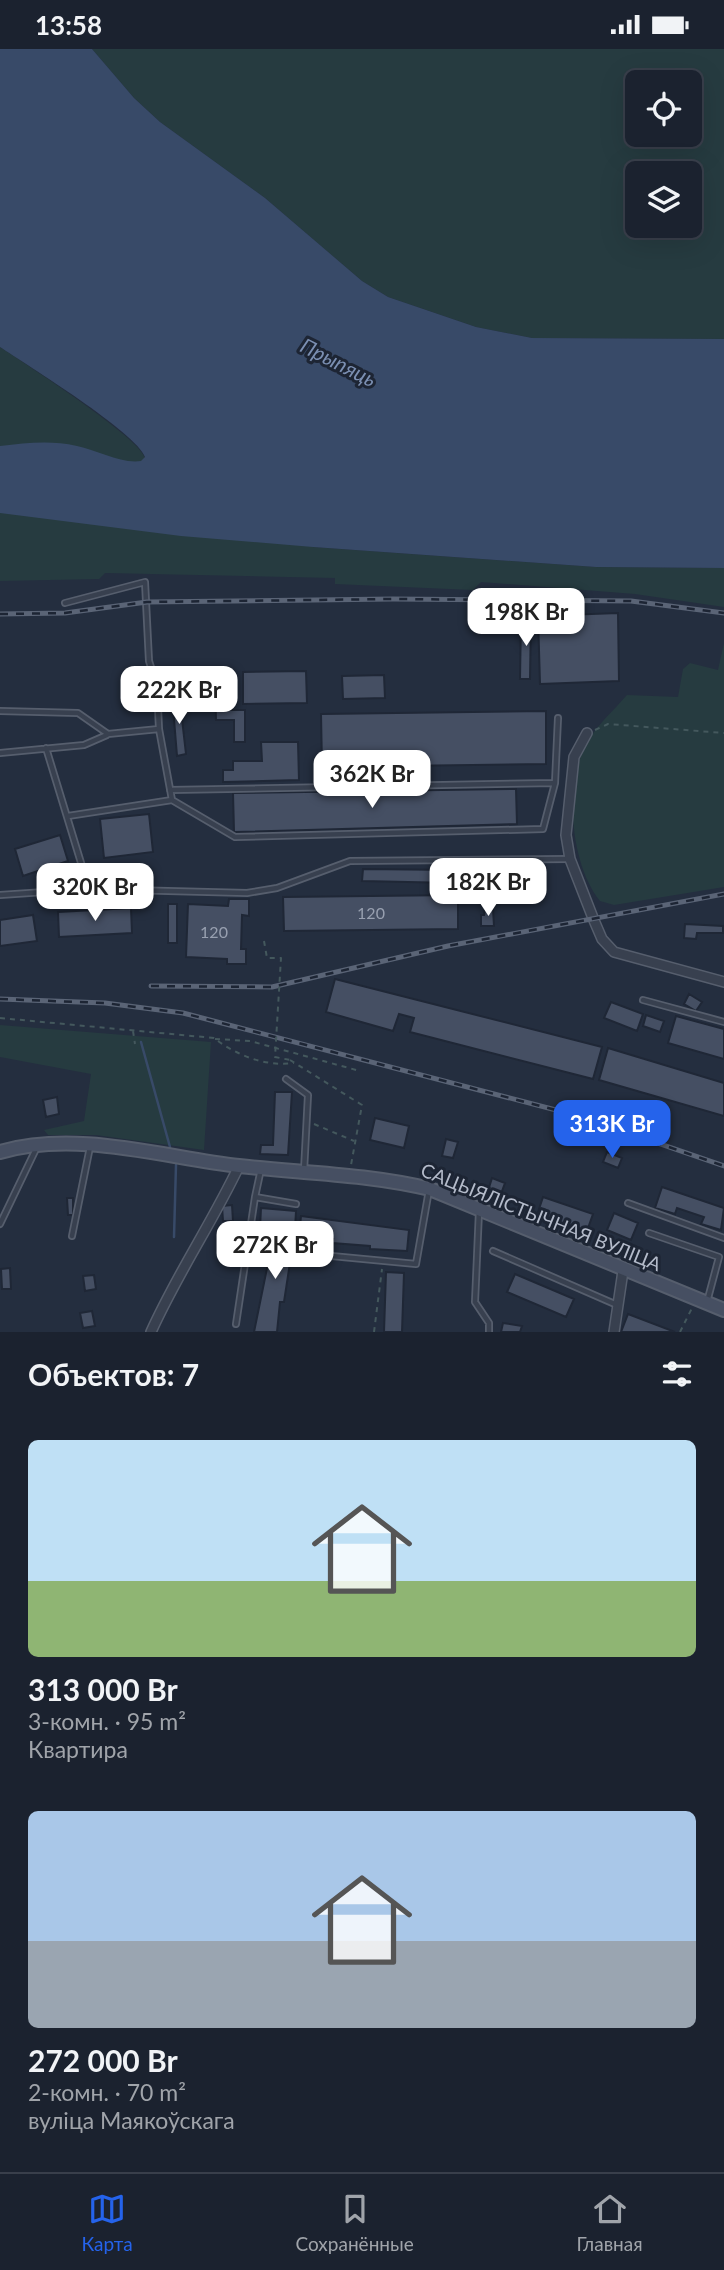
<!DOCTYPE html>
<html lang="ru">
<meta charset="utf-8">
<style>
:root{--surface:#1b222f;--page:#242a37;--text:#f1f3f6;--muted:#a0a4aa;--line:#393f4b;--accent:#2563eb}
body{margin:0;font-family:Lato,sans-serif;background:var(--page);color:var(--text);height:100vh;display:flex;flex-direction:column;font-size:26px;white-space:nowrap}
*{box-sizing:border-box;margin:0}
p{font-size:23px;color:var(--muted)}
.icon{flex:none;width:38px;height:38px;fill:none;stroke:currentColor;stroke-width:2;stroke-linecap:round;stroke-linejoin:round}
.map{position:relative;height:1283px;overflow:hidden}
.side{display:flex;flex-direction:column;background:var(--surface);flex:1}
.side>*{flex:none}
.buttons{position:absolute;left:625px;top:21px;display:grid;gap:14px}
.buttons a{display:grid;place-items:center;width:77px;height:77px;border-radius:10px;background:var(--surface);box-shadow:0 7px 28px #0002,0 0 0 2px var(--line);font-size:35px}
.price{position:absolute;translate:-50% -60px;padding:0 16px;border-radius:14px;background:#fff;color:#222;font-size:23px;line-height:46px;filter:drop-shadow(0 2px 4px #0008)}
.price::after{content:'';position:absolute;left:50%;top:42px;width:21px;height:16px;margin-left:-10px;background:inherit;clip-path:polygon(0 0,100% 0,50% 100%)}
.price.current{background:var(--accent);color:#fff}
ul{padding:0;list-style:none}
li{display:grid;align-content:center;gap:14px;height:371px;padding:0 28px}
li span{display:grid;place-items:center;height:217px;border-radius:10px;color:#555}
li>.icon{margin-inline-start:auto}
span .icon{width:126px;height:126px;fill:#fffc;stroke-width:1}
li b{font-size:30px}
h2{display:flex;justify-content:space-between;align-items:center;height:84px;padding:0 28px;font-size:30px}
.status{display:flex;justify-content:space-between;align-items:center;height:49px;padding:0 35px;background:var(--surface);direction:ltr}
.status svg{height:19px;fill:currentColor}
.tabs{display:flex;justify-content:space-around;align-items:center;height:98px;border-top:2px solid var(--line);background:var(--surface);font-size:19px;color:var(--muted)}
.tabs a{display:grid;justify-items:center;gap:4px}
.tabs .current{color:var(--accent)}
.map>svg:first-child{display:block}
</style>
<div class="status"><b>13:58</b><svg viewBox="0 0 49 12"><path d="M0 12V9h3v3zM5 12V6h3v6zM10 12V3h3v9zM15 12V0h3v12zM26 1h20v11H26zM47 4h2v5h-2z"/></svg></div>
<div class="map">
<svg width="724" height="1283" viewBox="0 0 724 1283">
<rect width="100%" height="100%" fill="#242e3f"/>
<path fill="#263b40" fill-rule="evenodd" d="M92 0H724V290L532 289 476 278 388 248 362 232 265 149 160 73 134 49ZM637 33H690V86H637ZM637 124H690V177H637Z
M0 298C22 313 144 391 145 410L313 498 596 518 724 519V558L635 545 481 533 473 541 335 535V529L105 524 99 530 0 532Z
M724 594V838L614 856 600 852C570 815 563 733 588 692 598 675 614 661 627 646L678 648 683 620 690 614 718 621Z
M0 976 211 993 204 1101 96 1086H48L44 1081 84 1072 91 1025 0 1008Z"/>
<path fill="#384a68" d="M0 0H92L134 49 160 73 265 149 362 232 388 248 476 278 532 289 724 290V519L596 518 313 498 181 487 0 464V397C27 394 50 391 77 397 97 401 121 415 141 412L145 408C137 384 27 316 0 298Z"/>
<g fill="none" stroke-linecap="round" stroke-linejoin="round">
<path stroke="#384a68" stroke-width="2.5" d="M141 993 170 1098
M174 1188 176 1116"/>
</g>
<path fill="#454f63" stroke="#1f2736" stroke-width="2" d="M618 564 619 632 540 635 538 567Z
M521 569H531L530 630H520Z
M306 622 307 654 243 655V623Z
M384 626 385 649 343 650 342 627Z
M215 636H227V661H245V693H234V671H216Z
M179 644 186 705 177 707 172 645Z
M546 662V715L322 718 321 665Z
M261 693H298L299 731 223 733V721H233V712H262Z
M516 740 517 775 234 783 233 744Z
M149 765 153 803 104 809 100 770Z
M60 786 68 812 23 827 15 800Z
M363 820 454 821V834L362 832Z
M526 827 536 828 537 843H516L517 832 526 831Z
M458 846V880L284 882 283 848Z
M229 850H249V867L242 866 241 900H246V915H227V910L186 908 188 855 228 857Z
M168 855H177V894H168Z
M131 859 132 884 59 888 58 863Z
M485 860H493L494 877H481V866H484Z
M33 866 37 892 0 897V871Z
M685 875 723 877V884H697L696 890 684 889Z
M335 930 602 998 593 1030 410 983 414 969 399 965 393 982 326 963Z
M689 945 702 953 696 962 684 955Z
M611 953 643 965 637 982 604 969Z
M646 966 664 972 660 983 643 977Z
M676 967 724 980V1010L668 994Z
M608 999 724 1034V1067L599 1031Z
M275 1043H292L288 1106 260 1105 261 1096H273Z
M57 1048 59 1065 46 1068 43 1051Z
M375 1069 409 1077 404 1099 370 1091Z
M446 1090 458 1093 453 1109 442 1107Z
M607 1103 622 1109 618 1119 603 1113Z
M492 1129 505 1134 498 1153 486 1148Z
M662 1138 724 1159 721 1181 701 1175 704 1168 677 1159 675 1165 655 1159Z
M543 1148 593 1165 587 1182 537 1166Z
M67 1149H73V1166H68Z
M232 1156 233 1172H223L222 1157Z
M261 1159 296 1162 295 1181 260 1179Z
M614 1164 638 1174 631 1191 607 1181Z
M301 1167 409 1181 407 1202 370 1200V1197L332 1194 333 1190 299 1188Z
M275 1180 295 1181 284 1253H280L277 1283H254Z
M10 1219 11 1240H2L1 1220Z
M386 1223 404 1224 402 1283H384Z
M515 1225 574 1250 566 1268 507 1243Z
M94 1226 96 1240 85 1242 83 1227Z
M92 1262 95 1277 83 1279 80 1264Z
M628 1265 675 1283H621Z
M503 1274 522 1277 520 1283H501Z"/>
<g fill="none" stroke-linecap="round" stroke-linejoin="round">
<defs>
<path id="lane" d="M65 554 145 533 149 612 157 637 159 680
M0 662 78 664 108 685 159 680 172 751
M46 699 89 840
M0 704 84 696 107 686
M170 741 555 734
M68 767 172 751 235 788 543 780 555 734 558 669
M0 846 89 840 247 844 277 839 350 812 570 810
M643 951 724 973
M286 1030 308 1046 304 1122
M261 1120 255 1148 296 1155
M628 1154 724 1189
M479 1162 475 1253 489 1274V1283
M0 1175 36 1100
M649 1184 719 1208 707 1253
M72 1187 90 1098
M493 1202 617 1256
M300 1204 416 1215 429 1141
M236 1275 255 1148"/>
<path id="street" d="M587 684 574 708 566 786 570 810 593 869 602 890 614 903 724 933
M151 1283C177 1225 212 1174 239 1117
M614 1283 623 1222"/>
<path id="secondary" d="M0 1103C77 1081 162 1108 239 1117 303 1124 367 1125 430 1140L724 1261"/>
</defs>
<use href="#lane" stroke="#565e6d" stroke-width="8"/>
<use href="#street" stroke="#565e6d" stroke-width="12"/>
<use href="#secondary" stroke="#565e6d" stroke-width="16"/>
<path stroke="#44585d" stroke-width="2" stroke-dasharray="5 5" stroke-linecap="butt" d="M595 681 608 675 724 684
M0 969 214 989C236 1006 265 1018 294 1014
M133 982 135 995
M215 990 250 992 360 1022
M290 1011 362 1056 351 1116
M314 1075 354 1092
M374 1283 382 1220
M680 1283 692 1259"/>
<use href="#lane" stroke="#38404f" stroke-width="4.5"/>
<use href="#street" stroke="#38404f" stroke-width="9"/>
<use href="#secondary" stroke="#464f62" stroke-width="12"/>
<defs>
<path id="rail" d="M0 565 65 564 147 553 393 550 631 552 724 564
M151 937 272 938 448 897 724 845
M0 950 105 954 183 964 579 1067 724 1117"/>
</defs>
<use href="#rail" stroke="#5a6476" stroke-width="5"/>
<use href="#rail" stroke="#1d2534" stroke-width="2.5" stroke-dasharray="8" stroke-linecap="butt"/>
<path stroke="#44585d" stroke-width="2" stroke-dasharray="5 5" stroke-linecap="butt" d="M264 892 267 909H281L275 1008 290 1011"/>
</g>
<g text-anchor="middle" stroke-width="6" stroke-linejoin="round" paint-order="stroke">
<g font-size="16" fill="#98a0b0">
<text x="371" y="870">120</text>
<text x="214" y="889">120</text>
</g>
<g font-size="19" fill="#b4bbca" stroke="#1d2534">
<text transform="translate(541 1168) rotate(22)" y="7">САЦЫЯЛІСТЫЧНАЯ ВУЛІЦА</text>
</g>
<g font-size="21" font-style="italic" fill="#7b8fb2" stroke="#1d2534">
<text transform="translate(338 314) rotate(27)" y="7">Прыпяць</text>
</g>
</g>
</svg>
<div class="buttons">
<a><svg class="icon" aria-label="locate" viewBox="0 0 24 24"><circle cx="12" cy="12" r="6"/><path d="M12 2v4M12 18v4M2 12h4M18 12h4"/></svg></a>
<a><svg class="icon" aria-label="layers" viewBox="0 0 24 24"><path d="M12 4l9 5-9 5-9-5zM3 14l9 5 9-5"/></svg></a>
</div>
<b class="price" style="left:526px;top:599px">198K Br</b>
<b class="price" style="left:179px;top:677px">222K Br</b>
<b class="price" style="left:372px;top:761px">362K Br</b>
<b class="price" style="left:488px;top:869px">182K Br</b>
<b class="price" style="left:95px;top:874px">320K Br</b>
<b class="price current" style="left:612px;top:1111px">313K Br</b>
<b class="price" style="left:275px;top:1232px">272K Br</b>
</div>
<section class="side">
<h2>Объектов: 7<svg class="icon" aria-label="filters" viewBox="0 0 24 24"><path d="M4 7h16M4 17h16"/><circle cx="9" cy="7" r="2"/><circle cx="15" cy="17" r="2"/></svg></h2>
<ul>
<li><span style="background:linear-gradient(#bfe0f5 65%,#8fb573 0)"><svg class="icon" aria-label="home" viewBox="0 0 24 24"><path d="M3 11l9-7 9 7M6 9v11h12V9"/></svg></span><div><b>313 000 Br</b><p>3-комн. · 95 m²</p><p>Квартира</p></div></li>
<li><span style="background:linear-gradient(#a9c7e8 60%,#9aa5b1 0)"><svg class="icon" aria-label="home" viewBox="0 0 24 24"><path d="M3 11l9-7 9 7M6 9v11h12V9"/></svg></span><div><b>272 000 Br</b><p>2-комн. · 70 m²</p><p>вуліца Маякоўскага</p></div></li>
</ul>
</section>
<nav class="tabs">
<a class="current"><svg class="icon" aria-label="map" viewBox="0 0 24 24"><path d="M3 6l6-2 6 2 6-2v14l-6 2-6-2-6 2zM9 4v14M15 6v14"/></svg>Карта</a>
<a><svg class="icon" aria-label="saved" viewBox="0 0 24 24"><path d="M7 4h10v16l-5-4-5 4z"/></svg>Сохранённые</a>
<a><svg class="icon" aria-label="home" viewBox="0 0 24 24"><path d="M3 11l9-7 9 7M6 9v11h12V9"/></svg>Главная</a>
</nav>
